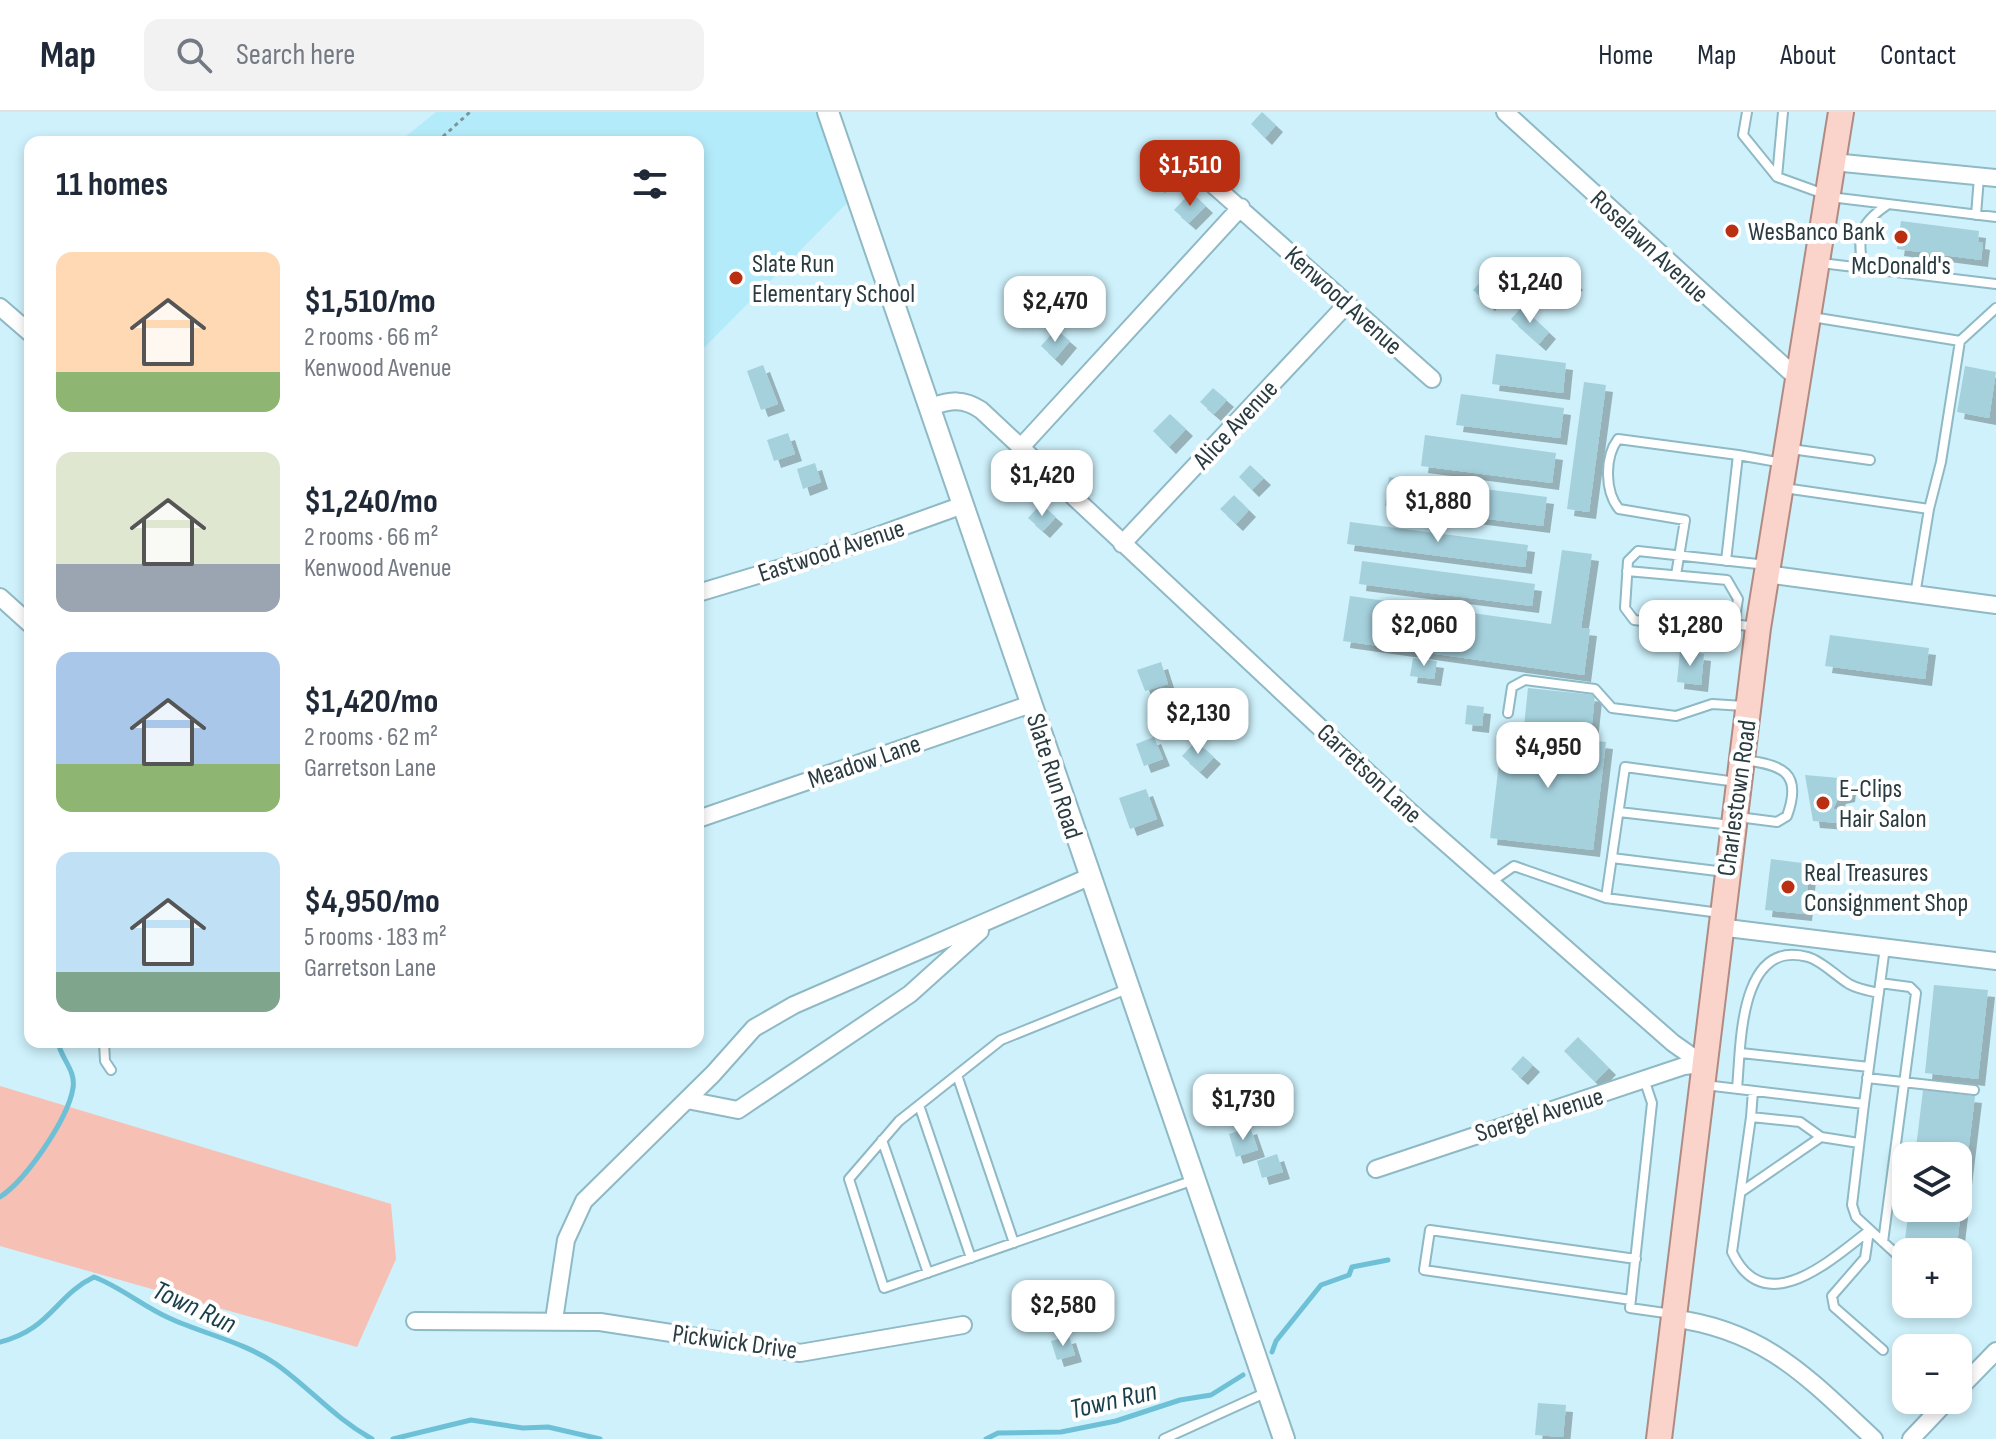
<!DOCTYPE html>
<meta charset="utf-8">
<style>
:root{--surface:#fff;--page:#f2f2f3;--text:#1f2937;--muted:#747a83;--line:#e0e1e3;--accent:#ba2e12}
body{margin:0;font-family:"Sofia Sans Condensed",sans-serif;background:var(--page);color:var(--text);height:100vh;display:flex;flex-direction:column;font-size:30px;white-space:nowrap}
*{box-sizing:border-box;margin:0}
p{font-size:26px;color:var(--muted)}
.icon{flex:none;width:44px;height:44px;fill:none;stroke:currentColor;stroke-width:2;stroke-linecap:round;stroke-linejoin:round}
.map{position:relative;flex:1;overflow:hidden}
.side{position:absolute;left:24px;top:24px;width:680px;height:912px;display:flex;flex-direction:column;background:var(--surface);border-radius:16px;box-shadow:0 4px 12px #0003}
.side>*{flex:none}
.tools{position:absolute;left:1892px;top:1030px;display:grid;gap:16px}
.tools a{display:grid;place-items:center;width:80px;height:80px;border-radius:16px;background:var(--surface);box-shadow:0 4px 12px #0003;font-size:40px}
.price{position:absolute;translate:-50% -68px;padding:0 18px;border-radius:16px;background:#fff;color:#222;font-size:26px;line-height:52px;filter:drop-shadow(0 2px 4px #0008)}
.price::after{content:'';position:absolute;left:50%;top:48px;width:24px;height:18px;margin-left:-12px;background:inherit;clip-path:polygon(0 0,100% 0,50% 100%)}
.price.selected{background:var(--accent);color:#fff}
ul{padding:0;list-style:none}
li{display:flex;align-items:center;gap:24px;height:200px;padding:0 32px}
li span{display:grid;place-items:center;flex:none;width:224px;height:160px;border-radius:16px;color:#555}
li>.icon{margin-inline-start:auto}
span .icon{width:96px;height:96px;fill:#fffc;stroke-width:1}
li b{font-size:34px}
h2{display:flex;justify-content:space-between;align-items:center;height:96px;padding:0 32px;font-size:34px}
header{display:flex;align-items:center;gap:48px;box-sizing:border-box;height:112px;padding:0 40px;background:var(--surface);border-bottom:2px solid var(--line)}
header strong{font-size:38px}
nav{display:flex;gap:44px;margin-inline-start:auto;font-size:28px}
.search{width:560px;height:72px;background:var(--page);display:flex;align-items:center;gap:20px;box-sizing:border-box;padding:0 28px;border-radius:16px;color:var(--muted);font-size:30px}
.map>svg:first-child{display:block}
</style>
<header>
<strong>Map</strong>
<div class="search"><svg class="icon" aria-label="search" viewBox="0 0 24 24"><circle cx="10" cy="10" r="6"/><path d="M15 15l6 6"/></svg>Search here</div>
<nav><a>Home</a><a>Map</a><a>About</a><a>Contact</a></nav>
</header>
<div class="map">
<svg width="1996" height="1327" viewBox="0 0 1996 1327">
<defs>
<filter id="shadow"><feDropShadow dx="7" dy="7" stdDeviation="0" flood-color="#0004"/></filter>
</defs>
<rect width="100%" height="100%" fill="#cef1fb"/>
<path fill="#b4ebfa" d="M436 0H819L848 90 698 242V30H399Z"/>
<path fill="#f6c0b4" d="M0 974 391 1092 396 1147 357 1235 0 1134Z"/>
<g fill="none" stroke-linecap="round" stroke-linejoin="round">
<path stroke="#6dc0d6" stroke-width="5" d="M0 1085C26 1068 68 1007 73 976 76 958 61 947 58 930
M0 1230C50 1218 56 1183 94 1165 121 1175 142 1194 169 1206 204 1222 244 1230 276 1252 311 1277 333 1305 372 1327
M1272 1240 1276 1229 1321 1173 1349 1163 1352 1155 1388 1148
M393 1327 471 1308 523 1316 548 1315 600 1327
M986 1327 998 1321 1061 1320 1116 1309 1180 1288 1211 1283 1243 1263"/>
</g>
<path fill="#a5d1dd" filter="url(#shadow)" d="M1262 0 1276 13 1265 26 1251 12Z
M1161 48 1172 58 1158 74 1147 63Z
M1191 80 1206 94 1189 111 1174 98Z
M1901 109 1979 119 1978 130 1983 131 1981 148 1897 137Z
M1562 158 1576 171 1563 184 1549 171Z
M1490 160 1505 174 1488 192 1473 178Z
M1522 195 1549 220 1539 232 1511 207Z
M1056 217 1070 229 1055 247 1041 234Z
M1496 242 1566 251 1563 281 1492 272Z
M763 253 778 292 761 298 747 259Z
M1965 254 1996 260 1989 306 1957 300Z
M1584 270 1606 273 1589 400 1567 397Z
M1213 276 1227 288 1214 302 1200 290Z
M1461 282 1564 296 1560 326 1456 313Z
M1170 302 1186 317 1169 335 1153 319Z
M788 321 795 342 774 349 767 328Z
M1425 323 1556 341 1552 371 1421 354Z
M815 351 821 370 803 377 797 357Z
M1250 353 1264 366 1252 378 1239 365Z
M1389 365 1547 385 1543 414 1385 394Z
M1234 383 1249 398 1236 412 1220 397Z
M1041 392 1056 405 1043 419 1028 406Z
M1350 410 1528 433 1525 455 1347 432Z
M1562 438 1592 442 1581 516 1590 517 1584 563 1343 529 1350 484 1551 512Z
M1362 449 1535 472 1532 494 1359 472Z
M1830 523 1929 536 1925 567 1825 554Z
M1680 539 1704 542 1701 573 1677 570Z
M1413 546 1437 549 1434 567 1410 564Z
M1161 550 1168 572 1145 579 1137 558Z
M1528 576 1595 583 1591 621 1524 614Z
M1467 593 1484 595 1482 614 1465 612Z
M1503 618 1606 630 1593 738 1490 726Z
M1154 625 1163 647 1144 654 1136 632Z
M1196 629 1214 645 1200 660 1182 644Z
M1805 663 1850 667 1848 683 1839 685 1833 697H1841L1840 711 1813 709Z
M1146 677 1157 707 1130 717 1119 686Z
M1771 747 1810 752 1805 802 1765 798Z
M1934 873 1988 878 1978 967 1925 961Z
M1578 925 1609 956 1595 970 1564 939Z
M1523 944 1533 953 1521 966 1511 957Z
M1923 978 1975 984 1956 1140 1904 1136 1909 1096H1958V1044H1915Z
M1250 1015 1258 1038 1236 1045 1229 1022Z
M1277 1042 1283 1060 1262 1066 1257 1049Z
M1069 1224 1075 1243 1057 1248 1051 1229Z
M1538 1291 1566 1293 1563 1325 1535 1323Z"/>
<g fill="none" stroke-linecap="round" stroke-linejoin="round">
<defs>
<path id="service" d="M1747 0 1743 23 1777 65 1824 82
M1777 65 1783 0
M1830 85 1996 105
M1976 103 1979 65
M1821 151 1996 172
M1863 157C1857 124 1859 112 1887 93
M1812 205 1960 229
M1791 337 1870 348
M1738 343 1783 351
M1784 376 1929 397 1915 483
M1929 397 1941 350 1960 229 1996 196
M1627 459 1727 468 1738 487 1734 512
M1676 463 1685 408 1619 397C1605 380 1604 346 1618 327L1738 343 1726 449
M1755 515 1734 512 1722 519 1634 508 1625 496 1628 449 1638 439 1767 453
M1508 601 1512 575 1525 568 1595 577 1612 596 1676 604 1712 592 1744 594
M1619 700 1731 713
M1738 705 1777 710 1787 704C1803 660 1782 653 1744 648
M1612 746 1725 760
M1491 770 1514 754 1606 786 1625 655 1737 670
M1606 786 1720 801
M1880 871 1910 875 1916 881 1883 1130
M1127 877 1001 928 899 1009 849 1067 884 1176 1194 1068
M104 930 105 949 111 958
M1741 941 1869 955
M957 963 1014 1131
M1867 966 1974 978
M1645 970 1652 991 1630 1196 1672 1202
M1705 973 1864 992 1852 1093 1856 1105 1906 1151
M1737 977C1741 935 1738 826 1808 845 1822 849 1836 864 1849 872 1858 877 1869 879 1879 881
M1864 992 1885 835
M919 993 971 1146
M1751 1005 1753 979
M882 1028 928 1161
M1859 1031 1821 1025 1800 1010 1751 1005 1732 1140C1765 1210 1832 1147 1870 1118
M1741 1080 1821 1025
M1869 1119 1865 1146 1832 1184 1834 1195 1883 1238
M1958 1167H1959
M1631 1188 1424 1158 1430 1118 1636 1147
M1164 1327 1267 1280"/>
<path id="minor" d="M1505 0 1797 266
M1183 46 1432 267
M1833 50 1996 66
M0 195 30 221
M930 295C951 288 963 286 981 298L1407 697 1673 931 1703 952
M1021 335 1241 95
M1122 432 1348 191
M1766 462 1996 493
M698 481 824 443 963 393
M0 485 30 512
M698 707 1031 592
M1719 815 1996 849
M687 988 738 998 910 882 980 819
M1376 1057 1684 954 1703 952
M1671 1206C1766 1218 1808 1266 1874 1327
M554 1208 566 1128 584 1089 713 962 754 916 794 893 1089 765
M415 1209 600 1210 800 1241 963 1213
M1958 1278 1996 1239
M1911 1327 1948 1288"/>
<path id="tertiary" d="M828 0 1284 1327"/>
<path id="primary" d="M1659 1327 1758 516 1841 0"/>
</defs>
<use href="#service" stroke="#8eb9c5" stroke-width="12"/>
<use href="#minor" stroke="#8eb9c5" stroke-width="20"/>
<use href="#tertiary" stroke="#8eb9c5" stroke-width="24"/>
<use href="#primary" stroke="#af8b83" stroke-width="28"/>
<path stroke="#7b959d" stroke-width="3" stroke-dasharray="4 4" stroke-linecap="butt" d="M437 30 470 0"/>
<use href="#service" stroke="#fff" stroke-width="8"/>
<use href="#minor" stroke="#fff" stroke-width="16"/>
<use href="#tertiary" stroke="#fff" stroke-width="20"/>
<use href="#primary" stroke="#fad3ca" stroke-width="24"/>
</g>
<g fill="#ba2e12" stroke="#fff" stroke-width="3">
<circle cx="1732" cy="119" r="8"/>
<circle cx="1901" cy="125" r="8"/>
<circle cx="736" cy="166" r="8"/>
<circle cx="1823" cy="691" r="8"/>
<circle cx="1788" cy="775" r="8"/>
</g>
<g text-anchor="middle" stroke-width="8" stroke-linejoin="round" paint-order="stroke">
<g font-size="26" fill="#2a3c41" stroke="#fff" text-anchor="start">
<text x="1748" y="128">WesBanco Bank</text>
<text x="752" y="160">Slate Run<tspan x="752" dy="30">Elementary School</tspan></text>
<text x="1901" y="162" text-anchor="middle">McDonald's</text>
<text x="1839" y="685">E-Clips<tspan x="1839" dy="30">Hair Salon</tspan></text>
<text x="1804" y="769">Real Treasures<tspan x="1804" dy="30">Consignment Shop</tspan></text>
</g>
<g font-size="26" fill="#2a3c41" stroke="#fff">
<text transform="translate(1650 134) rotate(43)" y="9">Roselawn Avenue</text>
<text transform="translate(1344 188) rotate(42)" y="9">Kenwood Avenue</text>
<text transform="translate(1235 312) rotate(-47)" y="9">Alice Avenue</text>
<text transform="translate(831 438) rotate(-18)" y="9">Eastwood Avenue</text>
<text transform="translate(864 649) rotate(-19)" y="9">Meadow Lane</text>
<text transform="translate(1370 661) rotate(43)" y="9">Garretson Lane</text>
<text transform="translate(1055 664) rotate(72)" y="9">Slate Run Road</text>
<text transform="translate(1736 686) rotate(-82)" y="9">Charlestown Road</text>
<text transform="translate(1539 1002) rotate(-17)" y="9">Soergel Avenue</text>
<text transform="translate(735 1229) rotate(8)" y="9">Pickwick Drive</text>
</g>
<g font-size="28" font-style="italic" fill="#183f49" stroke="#fff">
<text transform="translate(195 1194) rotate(25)" y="10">Town Run</text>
<text transform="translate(1113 1287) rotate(-13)" y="10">Town Run</text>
</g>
</g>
</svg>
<div class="tools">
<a><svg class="icon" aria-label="layers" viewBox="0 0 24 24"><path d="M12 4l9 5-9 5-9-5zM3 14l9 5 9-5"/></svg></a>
<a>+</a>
<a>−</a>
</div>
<b class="price selected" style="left:1190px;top:96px">$1,510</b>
<b class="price" style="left:1530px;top:213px">$1,240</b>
<b class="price" style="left:1055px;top:232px">$2,470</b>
<b class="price" style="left:1042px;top:406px">$1,420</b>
<b class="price" style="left:1438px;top:432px">$1,880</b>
<b class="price" style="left:1424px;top:556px">$2,060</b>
<b class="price" style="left:1690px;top:556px">$1,280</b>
<b class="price" style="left:1198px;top:644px">$2,130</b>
<b class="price" style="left:1548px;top:678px">$4,950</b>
<b class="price" style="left:1243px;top:1030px">$1,730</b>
<b class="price" style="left:1063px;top:1236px">$2,580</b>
<section class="side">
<h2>11 homes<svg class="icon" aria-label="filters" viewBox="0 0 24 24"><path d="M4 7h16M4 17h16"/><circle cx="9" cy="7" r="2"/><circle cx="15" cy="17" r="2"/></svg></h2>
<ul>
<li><span style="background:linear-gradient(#ffd9b3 75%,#8fb573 0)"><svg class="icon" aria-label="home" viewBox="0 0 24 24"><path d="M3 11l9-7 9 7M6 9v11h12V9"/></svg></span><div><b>$1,510/mo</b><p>2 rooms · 66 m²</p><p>Kenwood Avenue</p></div></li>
<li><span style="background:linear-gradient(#dfe7d0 70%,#9aa5b1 0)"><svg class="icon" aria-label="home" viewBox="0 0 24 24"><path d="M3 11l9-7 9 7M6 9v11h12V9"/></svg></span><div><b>$1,240/mo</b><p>2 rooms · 66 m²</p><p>Kenwood Avenue</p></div></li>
<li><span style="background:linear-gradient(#a9c7e8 70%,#8fb573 0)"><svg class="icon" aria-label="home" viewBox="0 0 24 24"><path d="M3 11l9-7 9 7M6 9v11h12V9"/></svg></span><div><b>$1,420/mo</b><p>2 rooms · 62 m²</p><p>Garretson Lane</p></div></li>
<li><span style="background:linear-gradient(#bfe0f5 75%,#7fa58c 0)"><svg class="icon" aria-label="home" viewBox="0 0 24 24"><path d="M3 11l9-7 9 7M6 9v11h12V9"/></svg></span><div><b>$4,950/mo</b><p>5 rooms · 183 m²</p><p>Garretson Lane</p></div></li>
</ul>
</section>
</div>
